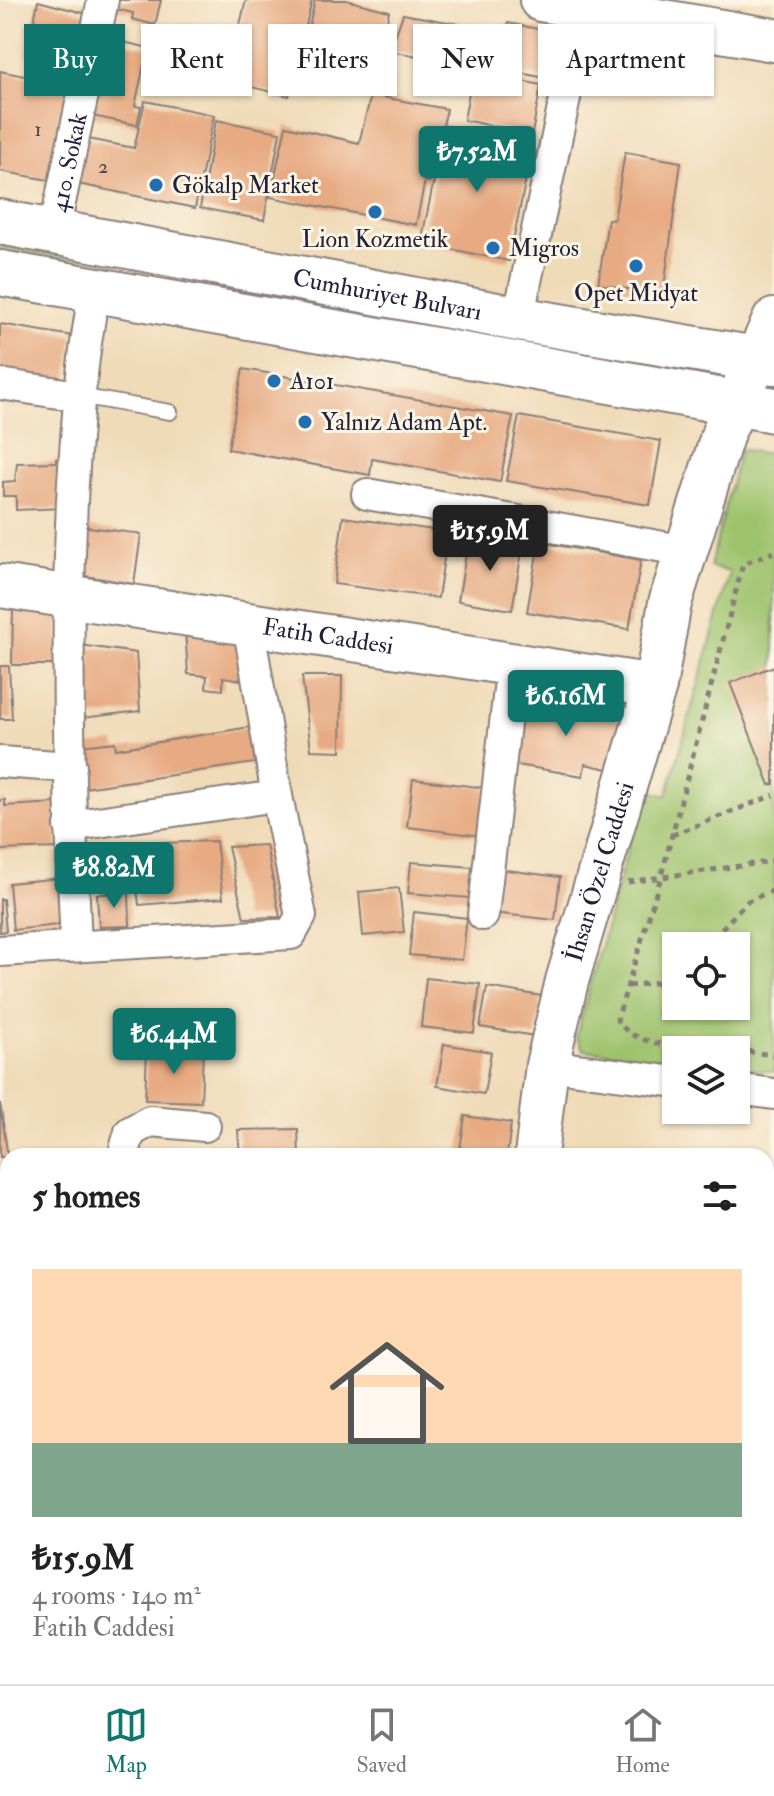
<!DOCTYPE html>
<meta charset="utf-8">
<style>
:root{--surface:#fff;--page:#f2f2f2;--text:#222;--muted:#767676;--line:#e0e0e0;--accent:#0f766e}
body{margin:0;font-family:"IM FELL Double Pica",serif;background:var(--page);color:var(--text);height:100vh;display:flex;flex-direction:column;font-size:30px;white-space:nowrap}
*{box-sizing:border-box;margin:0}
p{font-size:26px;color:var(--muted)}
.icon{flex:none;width:44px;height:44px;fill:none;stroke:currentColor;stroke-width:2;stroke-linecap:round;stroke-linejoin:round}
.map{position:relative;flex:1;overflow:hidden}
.details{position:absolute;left:0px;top:1148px;width:774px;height:536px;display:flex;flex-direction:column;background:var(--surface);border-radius:24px 24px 0 0;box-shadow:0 2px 6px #0004}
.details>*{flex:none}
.banner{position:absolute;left:24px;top:24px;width:726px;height:72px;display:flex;gap:16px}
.fabs{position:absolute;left:662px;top:932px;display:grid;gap:16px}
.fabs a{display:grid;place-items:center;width:88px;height:88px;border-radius:0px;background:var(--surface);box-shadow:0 2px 6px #0004;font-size:40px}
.price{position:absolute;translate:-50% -68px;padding:0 18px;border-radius:8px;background:var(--accent);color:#fff;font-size:26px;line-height:52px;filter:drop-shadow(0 2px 4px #0008)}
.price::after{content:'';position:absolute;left:50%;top:48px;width:24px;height:18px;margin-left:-12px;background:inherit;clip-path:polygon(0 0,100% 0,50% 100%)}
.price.selected{background:#222;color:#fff}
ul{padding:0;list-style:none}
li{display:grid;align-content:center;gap:16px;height:424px;padding:0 32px}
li+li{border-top:2px solid var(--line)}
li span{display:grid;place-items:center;height:248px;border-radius:0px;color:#555}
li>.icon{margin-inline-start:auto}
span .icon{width:144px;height:144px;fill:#fffc;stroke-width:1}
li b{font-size:34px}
h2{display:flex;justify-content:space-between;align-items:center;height:96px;padding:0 32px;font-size:34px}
.tag{padding:0 28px;border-radius:0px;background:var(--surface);box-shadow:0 2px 6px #0004;font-size:28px;line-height:72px}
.tag.selected{background:var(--accent);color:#fff}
.menu{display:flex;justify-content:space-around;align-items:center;height:112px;border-top:2px solid var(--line);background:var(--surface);font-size:22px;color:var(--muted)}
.menu a{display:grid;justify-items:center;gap:4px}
.menu .selected{color:var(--accent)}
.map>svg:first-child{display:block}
</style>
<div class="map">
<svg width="774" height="1684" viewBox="0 0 774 1684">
<rect width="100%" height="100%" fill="#fcf5e5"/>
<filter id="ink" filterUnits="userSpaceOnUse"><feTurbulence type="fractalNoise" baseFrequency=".0125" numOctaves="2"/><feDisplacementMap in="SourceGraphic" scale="16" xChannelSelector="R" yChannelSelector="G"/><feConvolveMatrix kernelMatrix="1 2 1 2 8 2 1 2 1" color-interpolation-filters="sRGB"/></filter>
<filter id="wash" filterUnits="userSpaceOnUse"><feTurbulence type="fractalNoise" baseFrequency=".006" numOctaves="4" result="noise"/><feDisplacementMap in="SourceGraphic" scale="32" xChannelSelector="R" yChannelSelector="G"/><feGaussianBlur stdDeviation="1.8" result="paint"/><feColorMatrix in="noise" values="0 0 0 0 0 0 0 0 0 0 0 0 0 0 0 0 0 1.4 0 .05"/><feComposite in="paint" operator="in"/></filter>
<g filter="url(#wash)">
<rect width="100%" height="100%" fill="#f0dbb9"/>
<path fill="#9dc26c" stroke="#607254" stroke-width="2" fill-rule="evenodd" d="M0 236 114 257 112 268 0 248Z
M740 449 774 455V1072L736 1067V1050H676V1061L584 1050 576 1037 644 789 667 796 730 572 710 567ZM676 946H736V1006H676Z"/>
<g id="blocks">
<path fill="#e7aa82" d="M109 0H161L155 25 132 19 133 13 107 7Z
M246 0H312L289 96 226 81Z
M315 0H346L389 11 374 82 300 66Z
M38 1 91 15 76 63 27 56Z
M403 14 459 24 450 62 390 51Z
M508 23 553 32 545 78 498 68 501 56 495 55 498 37 505 38Z
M105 38 154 49 150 66 144 65 135 106 141 107 137 125 87 115Z
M0 71 73 86 54 181 0 171Z
M473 71 541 85 532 134 464 120Z
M371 95 447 109 429 182 425 180 416 225 270 197 286 126 359 143Z
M145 101 214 115 195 208 73 183 83 138 134 148Z
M216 120 280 132 264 220 200 208Z
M445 126 533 144 509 261 421 243Z
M625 152 681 162 663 295 598 284 608 219 614 220Z
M0 324 73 336 67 385 0 374Z
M243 369 513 416 500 482 372 459 370 475 228 449Z
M519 416 661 441 650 505 506 481Z
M65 458 64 508 16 510V496H3V482L15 481 17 463 56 462V459Z
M343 517 448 532 438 598 334 584Z
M81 526 141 534 134 584 79 575Z
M469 536 523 545 512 610 458 601Z
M539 542 641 560 629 629 527 612Z
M13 606 59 610 57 665H12Z
M185 629 235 635 242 680 223 677V690L206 688 207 676 188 674Z
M79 645 136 653 140 711 82 718Z
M0 666H9L12 719H0Z
M774 666V784L770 785 730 683Z
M302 676H342L341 751 311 750Z
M523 697 625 718 617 771 585 764 583 776 511 764Z
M250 727 255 763 84 788 80 746 115 742 116 749Z
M413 779 487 788 481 836 407 827Z
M0 800H5V806L57 803V848L0 850Z
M216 841 223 898 139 905 132 844Z
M266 845 280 917 244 918 228 847Z
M411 862 472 867 470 898 408 893Z
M499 869 560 877 555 920 493 913Z
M61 878 66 924 13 930 9 883Z
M399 888 404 932 363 936 359 892Z
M129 893 130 926 99 927 97 894Z
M0 899H3L6 931 0 932Z
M414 912 467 918 462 960 409 955Z
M426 978 480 984 474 1033 421 1027Z
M487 987 542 996 535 1036 480 1027Z
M444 1044 491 1052 484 1094 437 1086Z
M147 1049 203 1051 201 1102 145 1100Z
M0 1103 8 1157H0Z
M465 1116 511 1123 507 1156H459Z
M298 1129 299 1156H240L238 1130Z
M766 1288 774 1289V1354L766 1353Z
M766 1504 774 1506V1552L766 1550Z
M0 1513 8 1524V1556L0 1561Z
M766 1644 774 1646V1684H744L746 1676H766Z
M8 1674 58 1676 64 1684H0V1678Z
M270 1676H317L323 1677 322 1684H270Z
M624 1676H665L663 1684Z
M687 1676H739L737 1684H705L686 1681Z"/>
</g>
</g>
<g filter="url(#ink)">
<use href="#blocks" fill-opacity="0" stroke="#897e7a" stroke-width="2"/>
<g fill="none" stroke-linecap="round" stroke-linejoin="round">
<defs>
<path id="lane" d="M79 396 170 412"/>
<g id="street">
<path id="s1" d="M54 231 103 0"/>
<path d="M518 319 586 0"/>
<path d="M0 384 78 396"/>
<path d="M367 494 686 551"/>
<path d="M0 762 71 767"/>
<path d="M70 826 277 796"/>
<path d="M483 915 512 663"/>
<path d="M76 946C69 798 65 649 72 501 76 430 81 360 95 290"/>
<path d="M0 951 291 934 301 916 277 796 248 623"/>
<path d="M547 1065 676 1082"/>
<path d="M736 1089 774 1094"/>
<path d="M123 1156 130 1132 150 1121 205 1126"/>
<path d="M0 1191H5"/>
<path d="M0 1396 8 1398"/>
<path d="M766 1401 774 1397"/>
<path d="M766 1574 774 1576"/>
<path d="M0 1629 8 1625"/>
<path d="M219 1684 229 1676"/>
</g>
<g id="secondary">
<path d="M541 0 774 40"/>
<path id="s2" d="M0 586 655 686"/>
<path id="s3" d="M536 1156 547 1065 567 981 655 686 670 603 723 433 774 320"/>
<path d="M0 1485 8 1493"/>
<path d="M194 1676 202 1684"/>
</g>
<g id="primary">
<path id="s4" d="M0 222 518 319 774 362"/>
<path d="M0 273 774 410"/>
</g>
</defs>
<use href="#lane" stroke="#897e7a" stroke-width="18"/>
<use href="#street" stroke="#897e7a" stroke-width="34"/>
<use href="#secondary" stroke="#897e7a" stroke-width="46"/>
<use href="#primary" stroke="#897e7a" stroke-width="48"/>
<path stroke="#897e7a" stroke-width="5" stroke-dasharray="6 6" stroke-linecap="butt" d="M672 835 774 795
M628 882 774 861
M705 946 748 901 774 890
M628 986 668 981 676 973
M732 1050C697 1046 638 1052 617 1020L661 877 743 564 774 552
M736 1050 774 1055"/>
<use href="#lane" stroke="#fff" stroke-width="14"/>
<use href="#street" stroke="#fff" stroke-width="30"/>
<use href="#secondary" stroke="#fff" stroke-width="42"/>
<use href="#primary" stroke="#fff" stroke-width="44"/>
</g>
</g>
<g fill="#1f6fb2" stroke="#fcf5e5" stroke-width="3">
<circle cx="156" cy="185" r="8"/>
<circle cx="375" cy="212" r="8"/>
<circle cx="493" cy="248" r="8"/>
<circle cx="636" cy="266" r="8"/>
<circle cx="274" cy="381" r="8"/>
<circle cx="305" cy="422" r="8"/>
</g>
<g text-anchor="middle" stroke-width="6" stroke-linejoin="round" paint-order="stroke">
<g font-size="20" fill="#53444d">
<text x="38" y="136">1</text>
<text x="103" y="173">2</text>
</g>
<g font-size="24" fill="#22223b" stroke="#fcf5e5">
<text dy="8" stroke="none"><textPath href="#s1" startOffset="70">410. Sokak</textPath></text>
<text dy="8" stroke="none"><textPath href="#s4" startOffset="394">Cumhuriyet Bulvarı</textPath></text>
<text dy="8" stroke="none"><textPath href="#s2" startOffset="332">Fatih Caddesi</textPath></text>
<text dy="8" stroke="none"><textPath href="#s3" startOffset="292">İhsan Özel Caddesi</textPath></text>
</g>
<g font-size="24" fill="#22223b" stroke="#fcf5e5" text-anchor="start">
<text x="172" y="193">Gökalp Market</text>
<text x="375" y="247" text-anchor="middle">Lion Kozmetik</text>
<text x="509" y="256">Migros</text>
<text x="636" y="301" text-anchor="middle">Opet Midyat</text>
<text x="290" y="389">A101</text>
<text x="321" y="430">Yalnız Adam Apt.</text>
</g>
</g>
</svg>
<div class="fabs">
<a><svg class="icon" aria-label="locate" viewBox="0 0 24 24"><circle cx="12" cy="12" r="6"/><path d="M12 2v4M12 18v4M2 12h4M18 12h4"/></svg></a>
<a><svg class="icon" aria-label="layers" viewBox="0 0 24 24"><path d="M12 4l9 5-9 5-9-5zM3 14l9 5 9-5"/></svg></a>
</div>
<b class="price" style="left:477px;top:194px">₺7.52M</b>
<b class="price selected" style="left:490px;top:573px">₺15.9M</b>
<b class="price" style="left:566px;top:738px">₺6.16M</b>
<b class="price" style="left:114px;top:910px">₺8.82M</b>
<b class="price" style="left:174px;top:1076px">₺6.44M</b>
<div class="banner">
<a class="tag selected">Buy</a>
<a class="tag">Rent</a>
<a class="tag">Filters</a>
<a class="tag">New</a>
<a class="tag">Apartment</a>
</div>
<section class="details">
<h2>5 homes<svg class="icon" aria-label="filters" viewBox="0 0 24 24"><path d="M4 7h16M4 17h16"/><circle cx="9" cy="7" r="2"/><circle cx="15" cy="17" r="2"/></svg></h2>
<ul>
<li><span style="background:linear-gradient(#ffd9b3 70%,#7fa58c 0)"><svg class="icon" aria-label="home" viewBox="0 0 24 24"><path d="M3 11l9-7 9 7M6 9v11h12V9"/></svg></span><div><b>₺15.9M</b><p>4 rooms · 140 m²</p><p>Fatih Caddesi</p></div></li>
</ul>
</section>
</div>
<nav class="menu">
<a class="selected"><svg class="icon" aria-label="map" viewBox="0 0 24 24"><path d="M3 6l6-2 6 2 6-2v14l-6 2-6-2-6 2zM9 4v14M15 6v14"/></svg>Map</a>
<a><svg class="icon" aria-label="saved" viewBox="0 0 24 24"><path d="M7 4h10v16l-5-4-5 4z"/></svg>Saved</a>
<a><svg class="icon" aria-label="home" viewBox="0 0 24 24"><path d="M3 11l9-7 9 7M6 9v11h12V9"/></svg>Home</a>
</nav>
